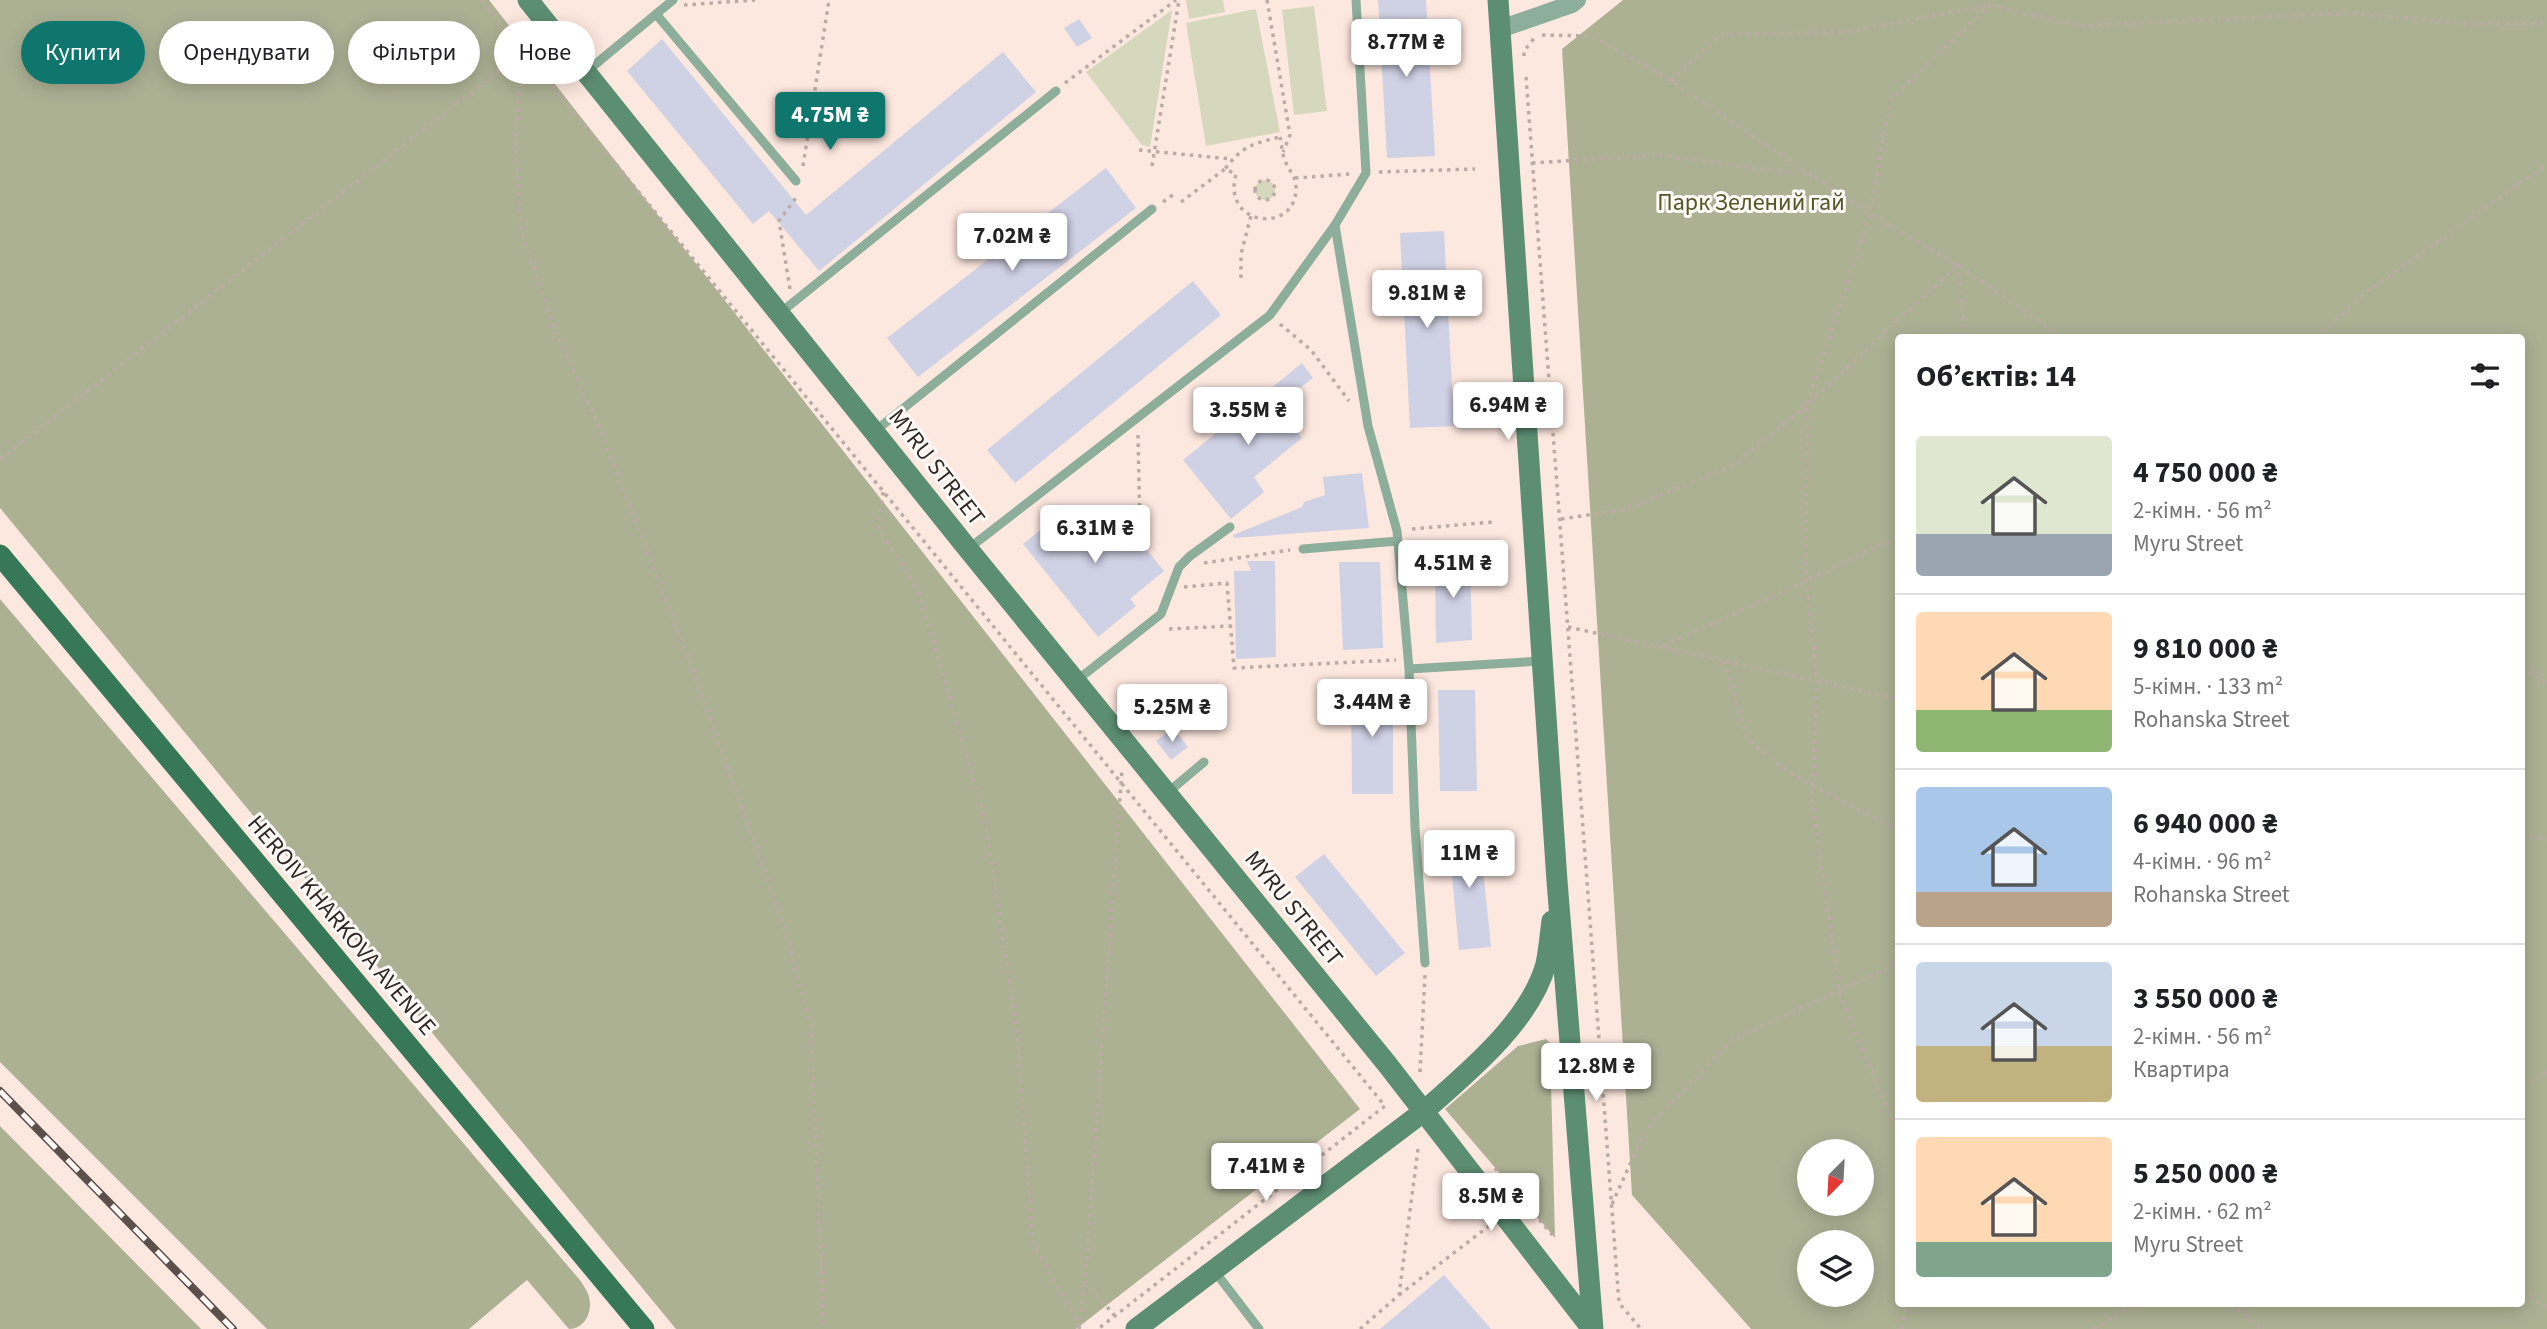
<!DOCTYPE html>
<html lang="uk">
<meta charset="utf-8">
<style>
:root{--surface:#fff;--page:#f2f2f2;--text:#202124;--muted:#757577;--line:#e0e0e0;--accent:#0f766e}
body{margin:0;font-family:"Source Sans 3",sans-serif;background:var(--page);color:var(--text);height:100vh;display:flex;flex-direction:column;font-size:26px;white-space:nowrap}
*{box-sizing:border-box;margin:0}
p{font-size:23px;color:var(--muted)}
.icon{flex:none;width:38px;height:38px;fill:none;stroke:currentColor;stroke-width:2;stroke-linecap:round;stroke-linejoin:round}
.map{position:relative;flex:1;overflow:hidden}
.details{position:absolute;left:1895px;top:334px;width:630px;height:973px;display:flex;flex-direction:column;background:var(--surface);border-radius:7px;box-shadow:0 4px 18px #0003}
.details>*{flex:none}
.banner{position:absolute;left:21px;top:21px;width:665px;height:63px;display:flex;gap:14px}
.needle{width:46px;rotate:204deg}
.tools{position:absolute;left:1797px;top:1139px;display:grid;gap:14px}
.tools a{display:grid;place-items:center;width:77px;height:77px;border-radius:50%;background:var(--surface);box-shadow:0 4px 18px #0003;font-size:35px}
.price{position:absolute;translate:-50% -60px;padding:0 16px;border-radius:7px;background:#fff;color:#222;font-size:23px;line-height:46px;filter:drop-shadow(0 2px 4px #0008)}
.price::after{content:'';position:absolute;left:50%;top:42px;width:21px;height:16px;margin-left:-10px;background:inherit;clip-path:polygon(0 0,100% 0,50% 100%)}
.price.active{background:var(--accent);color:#fff}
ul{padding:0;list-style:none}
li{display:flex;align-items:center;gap:21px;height:175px;padding:0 21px}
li+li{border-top:2px solid var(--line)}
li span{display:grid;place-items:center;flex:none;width:196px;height:140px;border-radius:7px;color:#555}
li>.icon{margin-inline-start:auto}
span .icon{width:84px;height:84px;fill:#fffc;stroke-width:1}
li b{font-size:30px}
h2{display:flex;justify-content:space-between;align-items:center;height:84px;padding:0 21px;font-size:30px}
.pill{padding:0 24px;border-radius:32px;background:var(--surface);box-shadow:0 4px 18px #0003;font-size:24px;line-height:63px}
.pill.active{background:var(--accent);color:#fff}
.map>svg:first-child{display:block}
</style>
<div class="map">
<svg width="2547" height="1329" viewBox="0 0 2547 1329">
<rect width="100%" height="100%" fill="#fde8df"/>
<path fill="#d5d8bd" d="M1186 0H1223L1225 12 1189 19Z
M1314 6 1327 111 1294 115 1282 10Z
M1256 9 1280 132 1206 146 1186 23Z
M1172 10 1150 147 1142 145 1086 72Z
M1255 190a10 10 0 1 1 20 0a10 10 0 1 1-20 0Z"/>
<path fill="#adb194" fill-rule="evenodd" d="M0 0H489L1360 1109 1076 1329H676L0 508Z
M1623 0H2547V1329H1751L1632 1195 1562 49ZM1899 338H2522V1304H1899ZM1810 1152H1862V1204H1810ZM1862 1242V1295H1810V1242Z
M0 599 579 1279C582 1283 586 1289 588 1294 594 1309 586 1329 569 1329L527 1280 469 1329H267L0 1062Z
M1546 1039 1550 1043 1555 1238 1445 1109 1518 1046Z
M0 1126 201 1329H0Z"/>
<path fill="#cfd1e4" d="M1378 0H1426L1435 156 1387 158Z
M1079 19 1092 38 1077 47 1064 28Z
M662 39 806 215 1003 52 1036 92 819 271 769 211 753 224 627 71Z
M1106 168 1136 208 918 377 887 338Z
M1444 231 1454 426 1410 428 1400 233Z
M1193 281 1221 315 1015 483 987 450Z
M1302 363 1313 378 1277 406 1302 438 1254 477 1264 492 1231 519 1183 460Z
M1362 473 1369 528 1234 538 1233 535 1302 507 1304 502 1325 495 1323 477Z
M1111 506 1164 571 1130 599 1136 606 1098 637 1023 544 1066 509 1082 529Z
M1470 557 1472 640 1436 643 1435 559Z
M1247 561H1275L1276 657 1236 659 1234 571H1251Z
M1339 562H1380L1383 648 1343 650Z
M1351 685H1393V794H1352Z
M1438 690H1475L1477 791H1440Z
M1173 728 1188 747 1171 760 1156 741Z
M1479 830 1491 947 1459 950 1448 833Z
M1324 854 1405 953 1376 976 1295 877Z
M1444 1275 1491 1329H1380Z"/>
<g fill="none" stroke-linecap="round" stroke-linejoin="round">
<path stroke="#bcaba4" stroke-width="3.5" stroke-dasharray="3.5 5" stroke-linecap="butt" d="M482 0 1385 1106 1098 1329
M1267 0 1290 135 1283 152
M684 5 755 0
M1542 35 1593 36 1671 81 1870 214 1958 265 2063 338
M1524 56V51L1536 36
M529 58 518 101 515 144 522 234 556 332 603 436 692 668 787 936 811 1027 824 1329
M1526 77 1619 1303 1641 1329
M1671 81 1720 35 1846 32 1990 5 2079 26 2347 13 2471 24 2547 23
M1065 83 1176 0
M1280 137C1282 145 1282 155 1286 163 1290 172 1296 177 1296 187 1298 234 1221 228 1236 174L1225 169C1243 145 1253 144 1280 137Z
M1139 150 1231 159
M1532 163 1659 155 1812 175
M803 166 829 0
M1152 166 1179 0
M1379 172 1475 169
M1295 178 1350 174
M1255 190a10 10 0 1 1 20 0a10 10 0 1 1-20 0Z
M1163 202 1174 194
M1181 202 1225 169
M1958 265 1965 338
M1241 278V254L1251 216
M790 289 779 221 798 195
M1280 324 1311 350 1349 401
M2317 338 2365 293 2547 164
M1138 435 1140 531
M0 459 536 42
M883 492 879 528 919 592 985 819 1017 1032 1033 1244 1080 1326
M1561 519 1623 510 1732 466 1807 405 1958 265
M1412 529 1493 522
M1204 563 1290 550
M1184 587 1227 583 1234 668 1396 660
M1568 627 1899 699
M1169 629 1231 626
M1663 646 1806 581 1899 536
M1724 661 1747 738 1776 763 1813 786 1899 830
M2522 666 2547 684
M2522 833 2547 839
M1420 1072 1425 975
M2522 1086 2547 1072
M1899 1137 1839 992 1812 799 1817 681 1806 581 1807 405 1870 214 1890 100 1995 0
M1495 1168 1555 1238
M1612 1204 1646 1129 1732 1040 1899 963
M2522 1291 2547 1308
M1399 1295 1489 1226
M2231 1304 2262 1329
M1115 1316 1085 1282 1122 770
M1079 1329 1085 1282
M1360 1329 1399 1295 1418 1149
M1902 1329 1907 1304
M2093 1329 2134 1304"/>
<path stroke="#8dae9b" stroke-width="9" d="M1356 0 1366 173 1335 225 1368 426 1397 531 1409 669 1415 827 1425 963
M656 14 796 181
M586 72 673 0
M780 313 1056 91
M875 431 1152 209
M968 549 1270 315 1335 225
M1303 549 1398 541
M1409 669 1542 661
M1076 681 1161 614 1179 567 1190 556 1230 527
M1167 793 1204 762
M1213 1269 1259 1329"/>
<path stroke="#8dae9b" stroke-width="18" d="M1500 29 1572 4 1577 0"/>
<path stroke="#5c8e73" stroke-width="21" d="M528 0 968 549 1387 1064 1592 1329
M1498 0 1557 881 1593 1329
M1136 1329 1423 1112C1467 1073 1530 1022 1546 964 1549 950 1550 935 1552 921"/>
<path stroke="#367857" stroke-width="21" d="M0 555 644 1329"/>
<defs>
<path id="rail" d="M0 1091 233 1329"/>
</defs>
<use href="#rail" stroke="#5b504c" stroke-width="8"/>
<use href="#rail" stroke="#fdf9f7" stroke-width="5" stroke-dasharray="16" stroke-linecap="butt"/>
</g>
<g text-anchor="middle" stroke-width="6" stroke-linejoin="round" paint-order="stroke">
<g font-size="24" fill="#545827" stroke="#fdf9f7">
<text x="1751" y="210">Парк Зелений гай</text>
</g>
<g font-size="24" fill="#302825" stroke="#fdf9f7">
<text transform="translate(937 467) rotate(52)" y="8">MYRU STREET</text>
<text transform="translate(1294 908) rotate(51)" y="8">MYRU STREET</text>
<text transform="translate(342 925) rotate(50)" y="8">HEROIV KHARKOVA AVENUE</text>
</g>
</g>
</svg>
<div class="tools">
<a><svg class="needle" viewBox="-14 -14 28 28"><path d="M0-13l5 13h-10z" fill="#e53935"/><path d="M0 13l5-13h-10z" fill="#757577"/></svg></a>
<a><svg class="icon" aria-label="layers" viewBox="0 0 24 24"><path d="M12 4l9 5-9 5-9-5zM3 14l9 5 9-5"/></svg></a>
</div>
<b class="price" style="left:1406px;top:79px">8.77M ₴</b>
<b class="price active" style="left:830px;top:152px">4.75M ₴</b>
<b class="price" style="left:1012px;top:273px">7.02M ₴</b>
<b class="price" style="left:1427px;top:330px">9.81M ₴</b>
<b class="price" style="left:1508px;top:442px">6.94M ₴</b>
<b class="price" style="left:1248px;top:447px">3.55M ₴</b>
<b class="price" style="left:1095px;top:565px">6.31M ₴</b>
<b class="price" style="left:1453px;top:600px">4.51M ₴</b>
<b class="price" style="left:1372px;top:739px">3.44M ₴</b>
<b class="price" style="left:1172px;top:744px">5.25M ₴</b>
<b class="price" style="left:1469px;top:890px">11M ₴</b>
<b class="price" style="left:1596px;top:1103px">12.8M ₴</b>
<b class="price" style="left:1266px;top:1203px">7.41M ₴</b>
<b class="price" style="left:1491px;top:1233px">8.5M ₴</b>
<div class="banner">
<a class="pill active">Купити</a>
<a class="pill">Орендувати</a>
<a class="pill">Фільтри</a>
<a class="pill">Нове</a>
</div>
<section class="details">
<h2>Об’єктів: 14<svg class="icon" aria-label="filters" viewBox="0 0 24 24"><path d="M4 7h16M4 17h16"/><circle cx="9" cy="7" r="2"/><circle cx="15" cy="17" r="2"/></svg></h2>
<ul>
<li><span style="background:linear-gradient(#dfe7d0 70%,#9aa5b1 0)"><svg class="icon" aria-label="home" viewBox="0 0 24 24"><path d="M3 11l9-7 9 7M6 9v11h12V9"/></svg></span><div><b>4 750 000 ₴</b><p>2-кімн. · 56 m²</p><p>Myru Street</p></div></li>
<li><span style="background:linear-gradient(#ffd9b3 70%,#8fb573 0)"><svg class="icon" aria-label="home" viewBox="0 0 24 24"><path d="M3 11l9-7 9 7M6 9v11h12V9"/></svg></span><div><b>9 810 000 ₴</b><p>5-кімн. · 133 m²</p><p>Rohanska Street</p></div></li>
<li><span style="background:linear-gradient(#a9c7e8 75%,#b9a48a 0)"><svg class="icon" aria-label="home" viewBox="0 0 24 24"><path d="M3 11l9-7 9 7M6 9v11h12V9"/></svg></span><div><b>6 940 000 ₴</b><p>4-кімн. · 96 m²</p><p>Rohanska Street</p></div></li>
<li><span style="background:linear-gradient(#c9d6e8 60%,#c2b280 0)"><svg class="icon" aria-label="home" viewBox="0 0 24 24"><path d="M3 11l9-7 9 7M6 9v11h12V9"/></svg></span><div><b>3 550 000 ₴</b><p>2-кімн. · 56 m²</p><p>Квартира</p></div></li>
<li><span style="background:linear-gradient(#ffd9b3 75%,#7fa58c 0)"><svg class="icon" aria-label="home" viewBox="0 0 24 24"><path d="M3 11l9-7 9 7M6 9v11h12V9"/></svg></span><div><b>5 250 000 ₴</b><p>2-кімн. · 62 m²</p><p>Myru Street</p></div></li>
</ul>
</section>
</div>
